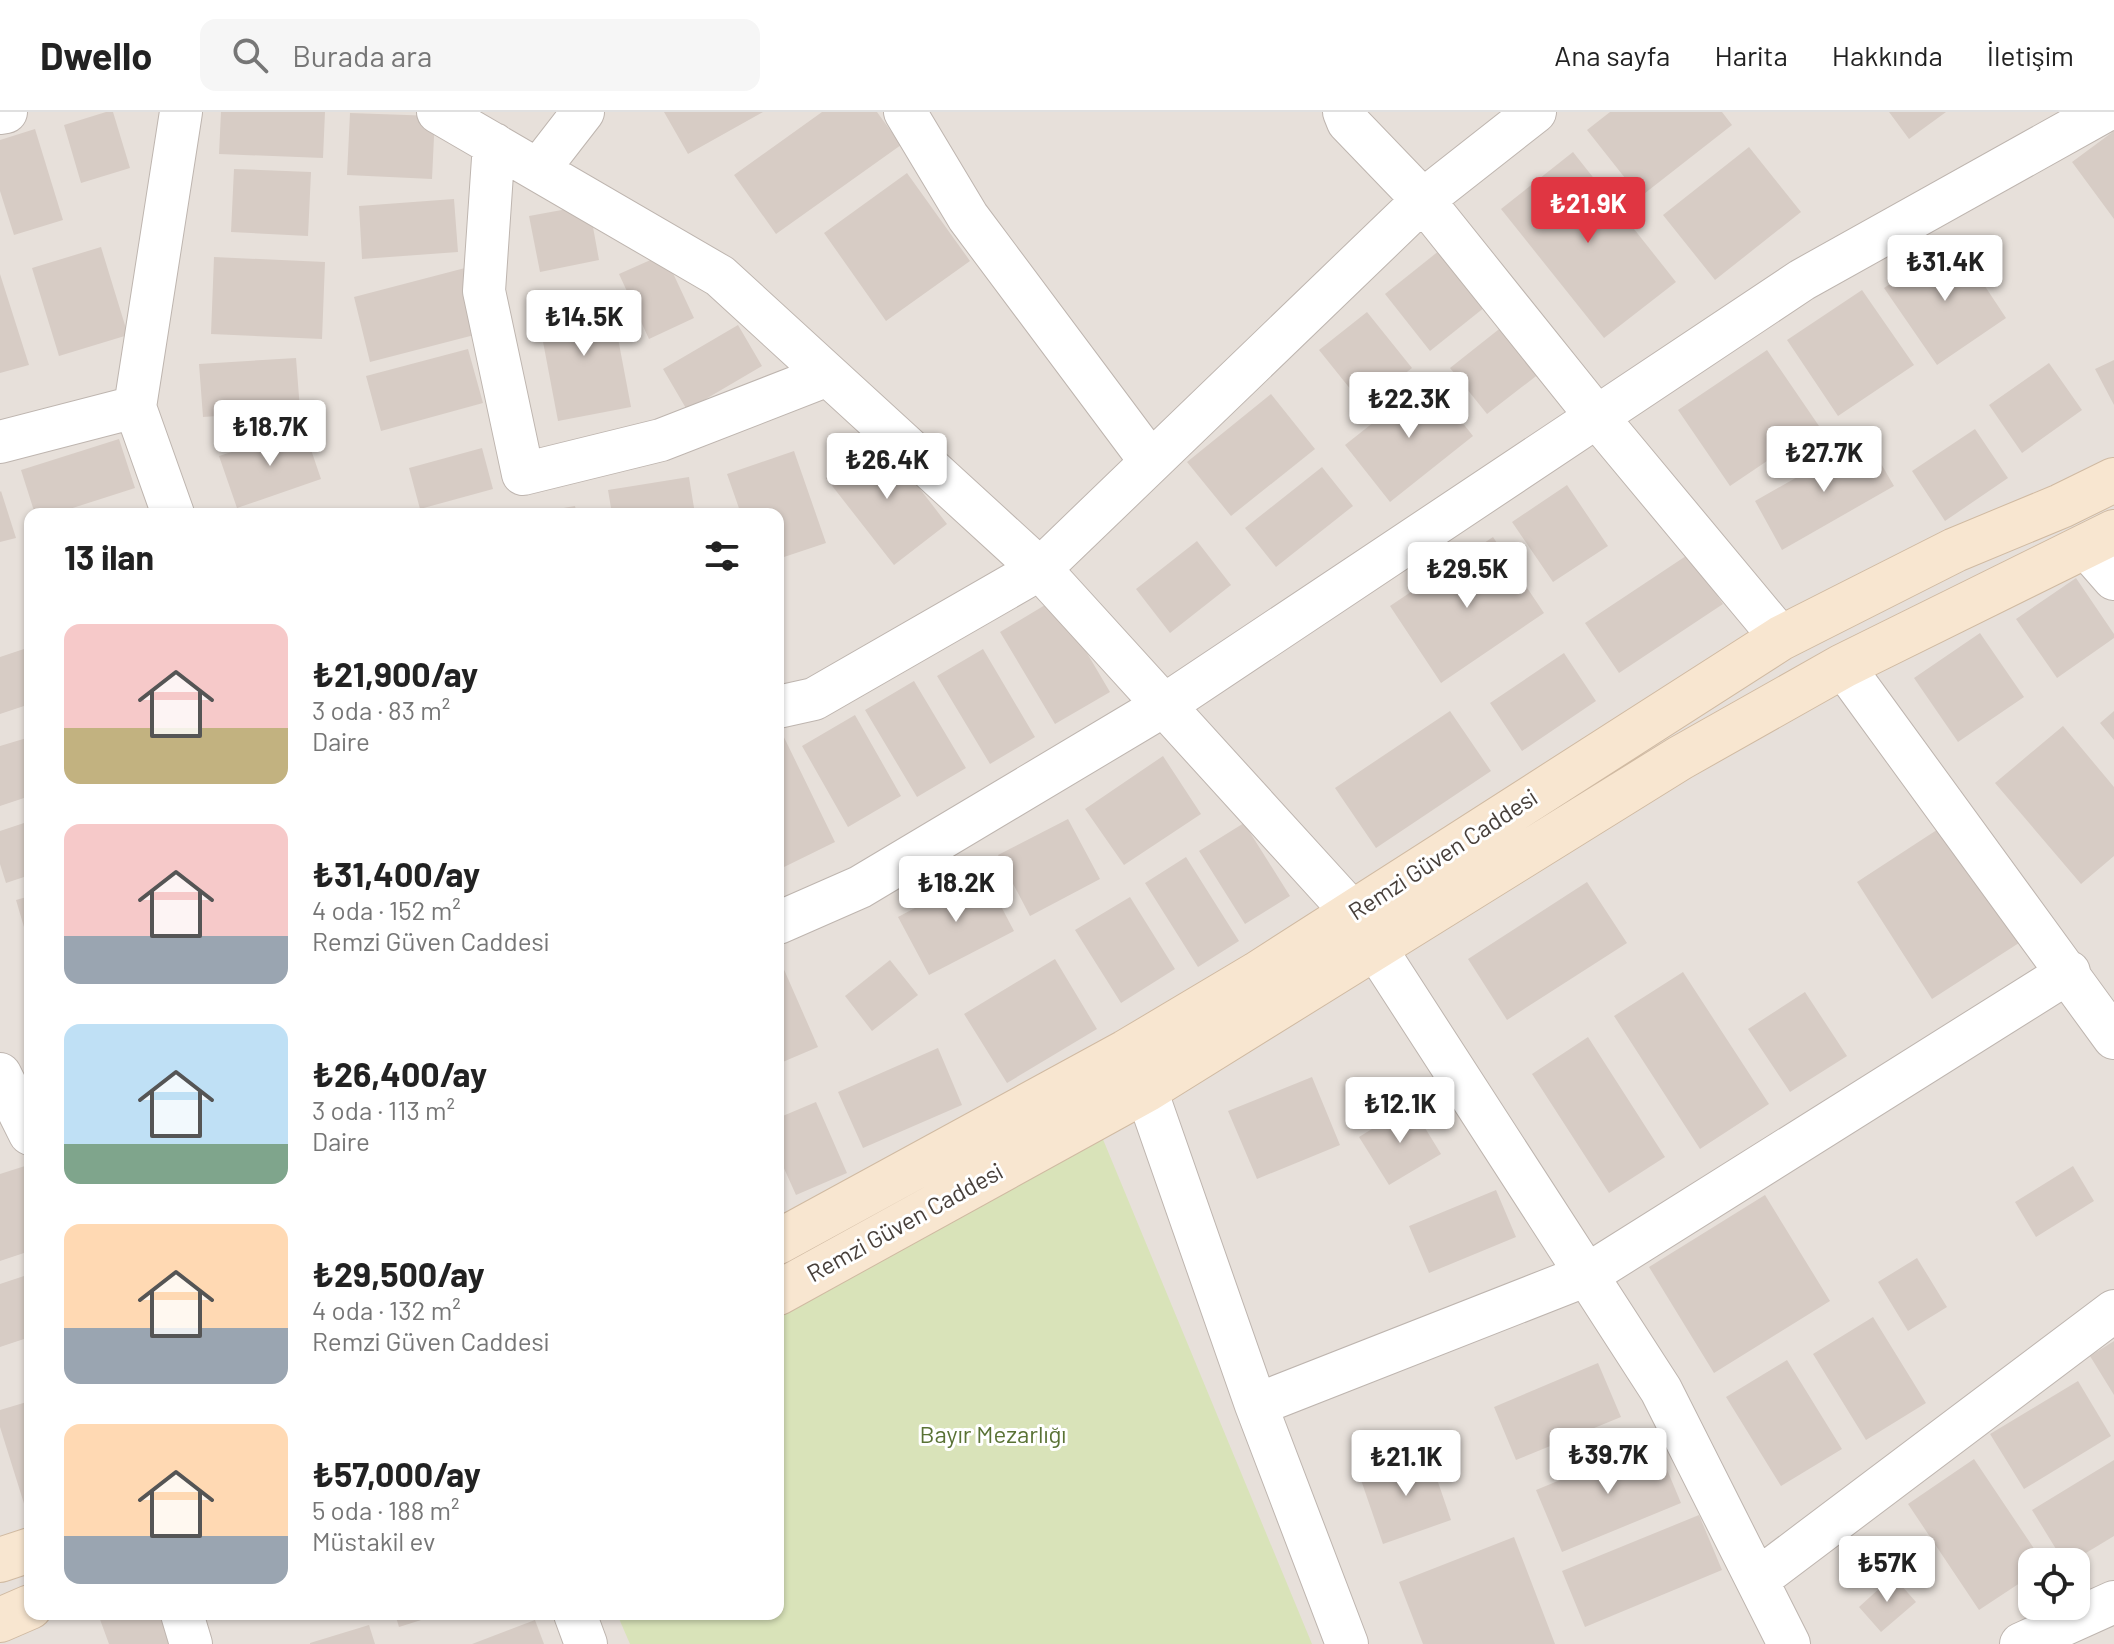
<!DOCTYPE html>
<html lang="tr">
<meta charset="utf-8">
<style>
:root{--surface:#fff;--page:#f6f6f6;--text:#222;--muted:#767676;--line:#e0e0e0;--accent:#e03642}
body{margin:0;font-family:Barlow,sans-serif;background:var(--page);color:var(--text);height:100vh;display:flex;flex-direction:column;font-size:30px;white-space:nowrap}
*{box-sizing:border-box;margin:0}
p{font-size:26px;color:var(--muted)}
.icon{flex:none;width:44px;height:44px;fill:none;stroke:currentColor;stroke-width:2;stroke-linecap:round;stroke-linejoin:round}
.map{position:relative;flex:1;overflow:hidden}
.details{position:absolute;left:24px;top:396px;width:760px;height:1112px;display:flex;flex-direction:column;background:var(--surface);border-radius:16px;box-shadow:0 2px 6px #0004}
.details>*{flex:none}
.controls{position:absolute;left:2018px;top:1436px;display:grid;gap:16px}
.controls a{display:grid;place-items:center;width:72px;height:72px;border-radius:16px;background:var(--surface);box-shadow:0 2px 6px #0004;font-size:40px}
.price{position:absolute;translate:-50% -68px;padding:0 18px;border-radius:8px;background:#fff;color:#222;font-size:26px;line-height:52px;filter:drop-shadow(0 2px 4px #0008)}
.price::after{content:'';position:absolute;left:50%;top:48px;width:24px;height:18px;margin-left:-12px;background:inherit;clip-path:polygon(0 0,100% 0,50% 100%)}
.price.current{background:var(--accent);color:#fff}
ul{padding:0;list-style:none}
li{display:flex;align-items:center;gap:24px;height:200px;padding:0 40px}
li span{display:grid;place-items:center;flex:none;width:224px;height:160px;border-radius:16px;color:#555}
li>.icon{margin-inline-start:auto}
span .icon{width:96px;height:96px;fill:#fffc;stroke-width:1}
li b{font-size:34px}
h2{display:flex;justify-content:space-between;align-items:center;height:96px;padding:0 40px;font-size:34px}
header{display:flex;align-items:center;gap:48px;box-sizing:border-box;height:112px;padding:0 40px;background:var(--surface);border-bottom:2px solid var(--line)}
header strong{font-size:38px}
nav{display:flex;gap:44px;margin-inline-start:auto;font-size:28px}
.search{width:560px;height:72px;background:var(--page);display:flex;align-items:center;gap:20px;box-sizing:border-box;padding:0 28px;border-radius:16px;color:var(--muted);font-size:30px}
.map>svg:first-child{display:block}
</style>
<header>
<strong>Dwello</strong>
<div class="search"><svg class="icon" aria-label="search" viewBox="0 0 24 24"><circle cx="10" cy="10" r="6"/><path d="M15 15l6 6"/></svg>Burada ara</div>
<nav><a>Ana sayfa</a><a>Harita</a><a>Hakkında</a><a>İletişim</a></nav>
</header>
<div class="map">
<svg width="2114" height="1532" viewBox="0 0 2114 1532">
<rect width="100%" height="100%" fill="#f4efeb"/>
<path fill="#e7e0da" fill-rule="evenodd" d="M0 0H2114V1532H0ZM30 402H778V1502H30ZM2032 1450H2076V1494H2032Z"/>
<path fill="#d9e3b9" d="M1102 1025 1312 1532H630L617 1502H778V1203Z"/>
<path fill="#d7ccc5" d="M106 0H113L130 56 81 71 64 13Z
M221 0H325L323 46 219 42Z
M664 0H763L688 42Z
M822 0H877L901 33 776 122 734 63Z
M1610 0H1722L1732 13 1640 85 1587 18Z
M1889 0H1946L1909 27Z
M350 1 435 4 432 67 347 63Z
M35 17 63 108 14 123 0 79V28Z
M2114 19V107L2072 50Z
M1749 35 1801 100 1715 168 1663 103Z
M1573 40 1676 170 1604 226 1501 97Z
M234 57 311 60 308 124 231 120Z
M907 61 970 149 886 209 824 121Z
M454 87 458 140 362 147 359 94Z
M589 93 599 148 540 160 529 104Z
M1955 129 2006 206 1937 253 1884 176Z
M101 135 128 223 59 244 32 156Z
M1440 138 1485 195 1430 239 1385 182Z
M664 142 694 206 649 227 619 162Z
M214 145 325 150 322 227 211 222Z
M465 156 482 221 370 250 354 185Z
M0 162 29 253 0 261Z
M1862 178 1914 253 1838 304 1787 228Z
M610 184 631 295 558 309 537 198Z
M1367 200 1412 256 1364 294 1319 238Z
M738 213 762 254 687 298 663 257Z
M1503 214 1540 261 1487 302 1450 256Z
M468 237 483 291 381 319 366 264Z
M1767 238 1819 314 1730 374 1678 298Z
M296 246 300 298 203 305 199 252Z
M2114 248V293L2095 257Z
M2049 251 2082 298 2022 341 1989 293Z
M1428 267 1473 324 1390 390 1345 333Z
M1271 282 1315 337 1231 404 1187 350Z
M304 317 321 367 237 396 219 344Z
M1975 317 2008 366 1945 409 1912 359Z
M880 325 947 412 894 453 826 366Z
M1866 326 1894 374 1782 438 1755 389Z
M119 327 135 376 54 402H35L21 358Z
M482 336 493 377 420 397 409 356Z
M794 339 826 431 778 447V402H741L727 362Z
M1322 355 1353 394 1276 455 1245 416Z
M689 365 695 402H612L608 378Z
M1567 373 1608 434 1553 470 1512 410Z
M1 379 16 426 0 430V380Z
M575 394 577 402H540V400Z
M1493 425 1544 501 1441 571 1390 494Z
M1197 429 1231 473 1170 521 1136 477Z
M1689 442 1723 492 1619 561 1585 511Z
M2076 466 2114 522V526L2057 566 2016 507Z
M1055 487 1110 580 1055 612 1000 520Z
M1980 521 2024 585 1958 630 1914 566Z
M30 535V592L0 602V545Z
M983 537 1035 625 990 652 937 564Z
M1564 541 1596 589 1522 639 1490 591Z
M914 569 966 656 917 685 865 598Z
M1450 599 1491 659 1376 736 1335 676Z
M2114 599V628L2100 611Z
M855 603 901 684 848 715 802 634Z
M778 613 835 730 778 758Z
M2063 614 2114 675V744L2081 772 1995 671Z
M30 625V684L0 694V634Z
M1163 644 1201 702 1124 753 1085 697Z
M1068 707 1100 767 1030 804 998 743Z
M30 709V763L6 771 0 752V719Z
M1244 711 1290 784 1245 812 1199 739Z
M1946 712 2022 829 1932 887 1857 770Z
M1186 745 1239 829 1198 855 1145 771Z
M983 760 1014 819 929 863 898 805Z
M1587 770 1627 831 1507 908 1468 847Z
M30 784V832H29L16 788Z
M1130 785 1175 857 1121 891 1075 818Z
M1055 847 1097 917 1007 971 964 902Z
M890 848 918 883 872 919 845 884Z
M782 853 818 935 778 952V855Z
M1683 860 1769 992 1700 1037 1614 904Z
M1805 880 1847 944 1790 980 1748 917Z
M1588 925 1665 1045 1609 1081 1532 962Z
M938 936 962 993 863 1036 838 980Z
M1312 965 1340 1033 1257 1067 1228 999Z
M816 990 847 1061 796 1083 778 1043V1006Z
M1411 993 1441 1042 1389 1073 1359 1025Z
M25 1054 30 1071V1139L0 1149V1062Z
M2073 1054 2094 1089 2036 1125 2015 1090Z
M1496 1078 1516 1125 1429 1161 1409 1114Z
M1765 1083 1830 1189 1714 1261 1649 1155Z
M1917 1146 1947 1195 1908 1219 1878 1170Z
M30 1162V1225L0 1235V1172Z
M1873 1205 1926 1291 1866 1328 1813 1242Z
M2114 1229V1283L2090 1244Z
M1787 1248 1842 1337 1781 1374 1726 1285Z
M1598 1251 1621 1305 1516 1348 1494 1295Z
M2078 1269 2111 1324 2024 1377 1990 1322Z
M30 1289V1397L26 1398 0 1315V1298Z
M1655 1329 1681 1391 1562 1440 1536 1378Z
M1428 1341 1451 1408 1383 1432 1360 1365Z
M1974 1347 2043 1450H2032V1463L1979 1498 1908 1392Z
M2114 1348V1424L2071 1450H2064L2032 1398Z
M1699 1403 1722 1458 1585 1515 1562 1459Z
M1514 1425 1555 1532H1423L1399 1470Z
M1893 1464 1916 1490 1881 1520 1859 1495Z
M98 1502H160L170 1532H109Z
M395 1502H437V1503L399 1515Z
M535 1508 544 1532H472Z
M369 1513 375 1532H310V1531Z"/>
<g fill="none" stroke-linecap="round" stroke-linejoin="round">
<defs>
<path id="minor" d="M438 0 720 164 1040 457 1352 800 1661 1278 1789 1532
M905 0 968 105 1151 350
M1344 0 1348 10 1423 88 1597 305 1781 526
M0 1 6 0
M494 32 484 179 523 362 661 328 828 263
M538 58 583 0
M0 330 135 295
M173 402 135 295 181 0
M2086 435 2114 467
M1843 554 2114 926
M778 595 814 587 1040 457 1423 88 1535 0
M778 811 860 775 1163 594 1802 168 2103 0
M0 962 30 1022
M1146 978 1256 1293 1347 1532
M1256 1293 1587 1163 2069 860
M1757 1468 2114 1199
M182 1502 191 1532
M575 1502 586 1532
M2021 1532 2114 1490"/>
<path id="secondary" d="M778 1130 1126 940 1257 862 1781 526 1955 438 2061 394 2114 368
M778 1181 1146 978 1680 646 1843 554 2114 420
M0 1448 30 1438
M0 1508 30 1495"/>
</defs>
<use href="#minor" stroke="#beb5af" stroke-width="44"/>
<use href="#secondary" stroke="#d0baa2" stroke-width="46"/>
<use href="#minor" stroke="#fff" stroke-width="42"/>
<use href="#secondary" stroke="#f8e6d0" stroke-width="44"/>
</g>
<g text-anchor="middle" stroke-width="6" stroke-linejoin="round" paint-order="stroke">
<g font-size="24" fill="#473f3a" stroke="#fff">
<text transform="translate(1443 743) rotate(-33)" y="8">Remzi Güven Caddesi</text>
<text transform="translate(905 1111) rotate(-29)" y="8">Remzi Güven Caddesi</text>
</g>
<g font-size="24" fill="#597234" stroke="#fff">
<text x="993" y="1331">Bayır Mezarlığı</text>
</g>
</g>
</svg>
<div class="controls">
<a><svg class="icon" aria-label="locate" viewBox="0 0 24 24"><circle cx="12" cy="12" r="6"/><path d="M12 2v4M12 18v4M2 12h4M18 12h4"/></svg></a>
</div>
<b class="price current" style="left:1588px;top:133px">₺21.9K</b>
<b class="price" style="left:1945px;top:191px">₺31.4K</b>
<b class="price" style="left:584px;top:246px">₺14.5K</b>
<b class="price" style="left:1409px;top:328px">₺22.3K</b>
<b class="price" style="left:270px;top:356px">₺18.7K</b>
<b class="price" style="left:1824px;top:382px">₺27.7K</b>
<b class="price" style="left:887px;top:389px">₺26.4K</b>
<b class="price" style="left:1467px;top:498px">₺29.5K</b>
<b class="price" style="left:956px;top:812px">₺18.2K</b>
<b class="price" style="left:1400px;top:1033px">₺12.1K</b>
<b class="price" style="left:1608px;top:1384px">₺39.7K</b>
<b class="price" style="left:1406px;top:1386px">₺21.1K</b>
<b class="price" style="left:1887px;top:1492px">₺57K</b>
<section class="details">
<h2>13 ilan<svg class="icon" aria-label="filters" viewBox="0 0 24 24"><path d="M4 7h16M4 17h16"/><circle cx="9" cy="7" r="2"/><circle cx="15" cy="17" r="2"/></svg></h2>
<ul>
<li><span style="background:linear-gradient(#f6c9c9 65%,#c2b280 0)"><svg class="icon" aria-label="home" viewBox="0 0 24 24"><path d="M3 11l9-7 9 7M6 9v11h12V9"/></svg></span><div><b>₺21,900/ay</b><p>3 oda · 83 m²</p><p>Daire</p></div></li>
<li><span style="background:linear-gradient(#f6c9c9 70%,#9aa5b1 0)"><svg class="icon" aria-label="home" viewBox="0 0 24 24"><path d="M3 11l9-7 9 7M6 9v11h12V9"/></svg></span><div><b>₺31,400/ay</b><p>4 oda · 152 m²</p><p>Remzi Güven Caddesi</p></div></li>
<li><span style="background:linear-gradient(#bfe0f5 75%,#7fa58c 0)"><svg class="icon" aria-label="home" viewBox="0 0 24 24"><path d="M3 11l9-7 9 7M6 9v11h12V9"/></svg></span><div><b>₺26,400/ay</b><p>3 oda · 113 m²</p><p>Daire</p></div></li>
<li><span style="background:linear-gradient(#ffd9b3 65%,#9aa5b1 0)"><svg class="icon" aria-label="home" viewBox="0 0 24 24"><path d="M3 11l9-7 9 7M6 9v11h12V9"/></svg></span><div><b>₺29,500/ay</b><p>4 oda · 132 m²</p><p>Remzi Güven Caddesi</p></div></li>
<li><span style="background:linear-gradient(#ffd9b3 70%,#9aa5b1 0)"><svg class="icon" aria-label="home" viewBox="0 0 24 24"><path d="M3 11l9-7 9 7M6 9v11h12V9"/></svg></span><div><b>₺57,000/ay</b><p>5 oda · 188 m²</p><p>Müstakil ev</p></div></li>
</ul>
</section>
</div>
